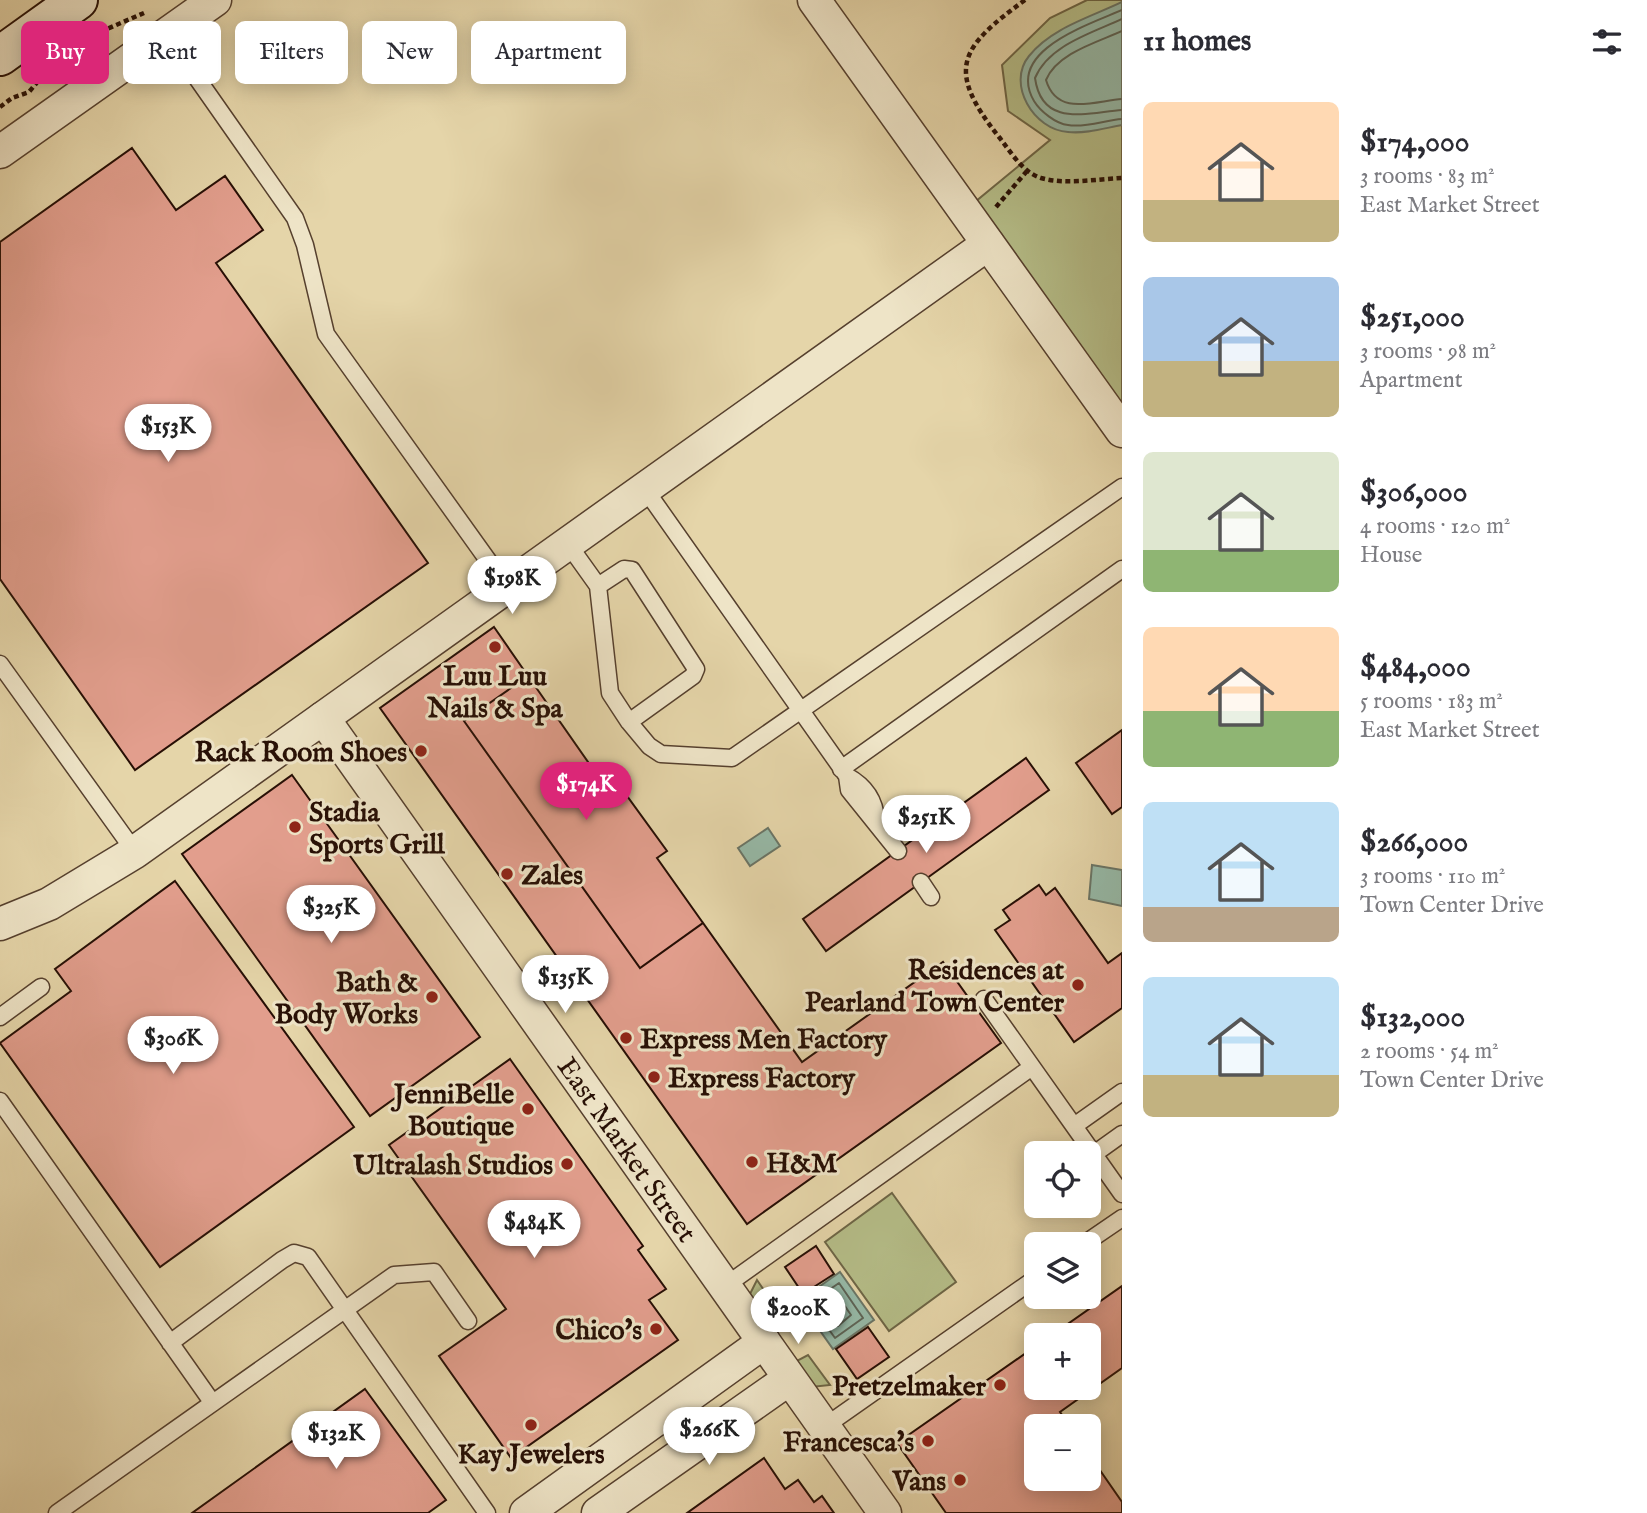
<!DOCTYPE html>
<meta charset="utf-8">
<style>
:root{--surface:#fff;--page:#f2f2f3;--text:#2b2b33;--muted:#7c7c81;--accent:#db2777}
body{margin:0;font-family:"IM FELL English",serif;background:var(--page);color:var(--text);height:100vh;display:flex;flex-direction:column;font-size:26px;white-space:nowrap}
*{box-sizing:border-box;margin:0}
p{font-size:23px;color:var(--muted)}
.icon{flex:none;width:38px;height:38px;fill:none;stroke:currentColor;stroke-width:2;stroke-linecap:round;stroke-linejoin:round}
.map{position:relative;flex:1;overflow:hidden}
.drawer{display:flex;flex-direction:column;background:var(--surface);width:525px}
.drawer>*{flex:none}
.banner{position:absolute;left:21px;top:21px;width:665px;height:63px;display:flex;gap:14px}
.controls{position:absolute;left:1024px;top:1141px;display:grid;gap:14px}
.controls a{display:grid;place-items:center;width:77px;height:77px;border-radius:10px;background:var(--surface);box-shadow:0 4px 18px #0003;font-size:35px}
.price{position:absolute;translate:-50% -60px;padding:0 16px;border-radius:24px;background:#fff;color:#222;font-size:23px;line-height:46px;filter:drop-shadow(0 2px 4px #0008)}
.price::after{content:'';position:absolute;left:50%;top:42px;width:21px;height:16px;margin-left:-10px;background:inherit;clip-path:polygon(0 0,100% 0,50% 100%)}
.price.current{background:var(--accent);color:#fff}
ul{padding:0;list-style:none}
li{display:flex;align-items:center;gap:21px;height:175px;padding:0 21px}
li span{display:grid;place-items:center;flex:none;width:196px;height:140px;border-radius:10px;color:#555}
li>.icon{margin-inline-start:auto}
span .icon{width:84px;height:84px;fill:#fffc;stroke-width:1}
li b{font-size:30px}
h2{display:flex;justify-content:space-between;align-items:center;height:84px;padding:0 21px;font-size:30px}
.pill{padding:0 24px;border-radius:10px;background:var(--surface);box-shadow:0 4px 18px #0003;font-size:24px;line-height:63px}
.pill.current{background:var(--accent);color:#fff}
main{display:flex;flex:1;min-height:0}
.map>svg:first-child{display:block}
</style>
<main>
<div class="map">
<svg width="1122" height="1513" viewBox="0 0 1122 1513">
<rect width="100%" height="100%" fill="#e5d5a9"/>
<filter id="stains"><feTurbulence type="fractalNoise" baseFrequency=".00286" numOctaves="4"/><feColorMatrix values="0 0 0 0 .2 0 0 0 0 .09 0 0 0 0 .02 0 0 0 .5 -.17"/></filter>
<radialGradient id="worn" r=".72"><stop offset=".6" stop-color="#630" stop-opacity="0"/><stop offset="1" stop-color="#630" stop-opacity=".3"/></radialGradient>
<path fill="#b5bd88" stroke="#6e6646" stroke-width="2" d="M1087 0H1122V405L975 202 1050 140 1008 111 1002 65 1050 18Z
M892 1193 956 1282 889 1331 825 1242Z
M757 1280 778 1311 768 1323 795 1362 808 1355 830 1385 811 1387 749 1296Z"/>
<path fill="#96b9a7" stroke="#6a7566" stroke-width="2" d="M1122 2V125C1105 128 1086 134 1068 132 1034 130 1006 84 1029 56 1051 28 1091 17 1122 2Z
M768 828 780 846 750 866 738 848Z
M1092 865 1122 870V906L1089 899Z
M840 1272 874 1320 833 1349 799 1301Z"/>
<g fill="none" stroke-linecap="round" stroke-linejoin="round">
<path stroke="#5e6456" stroke-width="2" d="M1122 10C1088 25 1005 51 1034 101 1040 111 1056 124 1068 125 1086 128 1105 120 1122 119
M1122 19C1092 33 1049 45 1035 78 1042 129 1089 112 1122 110
M1122 31C1098 42 1057 53 1046 80 1057 117 1094 101 1122 99
M839 1283 863 1318 835 1338 810 1303Z
M834 1296H838L851 1315 838 1326 822 1306Z"/>
</g>
<path fill="#e29e8d" stroke="#270f05" stroke-width="2" d="M132 148 176 210 225 176 263 230 216 263 428 563 135 770 0 579V242Z
M494 627 528 676 464 721 640 968 703 923 802 1062 943 962 1001 1043 747 1224 380 708Z
M528 676 609 792 619 785 667 851 657 858 703 923 640 968 464 721Z
M1122 730V807L1112 814 1076 763Z
M1026 758 1049 790 826 951 803 919Z
M292 775 480 1037 370 1116 182 854Z
M175 881 354 1127 160 1267 0 1043 71 991 55 969Z
M1039 885 1046 895 1055 888 1108 963 1122 953V1008L1074 1042 995 930 1010 920 1003 910Z
M510 1059 643 1246 638 1250 666 1289 649 1300 678 1340 511 1458 439 1356 506 1309 389 1145Z
M816 1246 834 1274 803 1294 785 1267Z
M1122 1286V1368L1060 1412 1070 1426H1036V1479H1088V1453L1122 1502V1513H946L897 1443 1036 1346V1388H1088V1335H1052Z
M868 1327 889 1357 857 1379 836 1349Z
M365 1389 446 1500 428 1513H192Z
M764 1458 785 1489 798 1480 814 1502 822 1496 834 1513H687Z"/>
<g fill="none" stroke-linecap="round" stroke-linejoin="round">
<defs>
<path id="lane" d="M166 34 295 218 305 245 326 334 507 587
M645 489 847 776
M568 544 598 586 610 693 629 722 649 746 661 754 732 758 1122 487
M598 586 624 569 632 570 696 669 693 676 629 722
M0 664 135 852
M841 769 1122 569
M876 820C875 800 865 786 847 776L849 790 898 851
M921 882 931 897
M984 999 1122 1194
M0 1017 41 987
M0 1101 212 1402
M1074 1126 1122 1092
M1094 1154 1122 1134
M1084 1244 1122 1218
M725 1286 1032 1067
M170 1343 282 1260 294 1253 308 1257 487 1513
M824 1427 1036 1278
M57 1513 394 1275 434 1272 468 1321"/>
<g id="street">
<path d="M814 0 1122 431"/>
<path d="M0 152 215 0"/>
<path id="s1" d="M323 718 885 1513"/>
<path d="M0 924 49 904 135 852 988 244"/>
<path d="M526 1513 764 1342"/>
<path d="M598 1513 789 1379"/>
</g>
<path id="secondary" d="M0 56 78 0"/>
</defs>
<use href="#lane" stroke="#56402e" stroke-width="19"/>
<use href="#street" stroke="#56402e" stroke-width="35"/>
<use href="#secondary" stroke="#270f05" stroke-width="42"/>
<path stroke="#270f05" stroke-width="4.5" stroke-dasharray="5 3.5" stroke-linecap="butt" d="M1025 0C961 47 944 68 999 137 1011 152 1022 172 1041 178 1065 185 1097 179 1122 178
M0 107 12 98 29 92 54 62 107 29 144 13
M996 207 1027 171"/>
<use href="#lane" stroke="#eee4c7" stroke-width="16"/>
<use href="#street" stroke="#eee4c7" stroke-width="32"/>
<use href="#secondary" stroke="#eee4c7" stroke-width="38"/>
</g>
<g fill="#8f2418" stroke="#eee4c7" stroke-width="2.5">
<circle cx="495" cy="647" r="7"/>
<circle cx="421" cy="751" r="7"/>
<circle cx="295" cy="827" r="7"/>
<circle cx="507" cy="874" r="7"/>
<circle cx="1078" cy="985" r="7"/>
<circle cx="432" cy="997" r="7"/>
<circle cx="626" cy="1038" r="7"/>
<circle cx="654" cy="1077" r="7"/>
<circle cx="528" cy="1109" r="7"/>
<circle cx="752" cy="1162" r="7"/>
<circle cx="567" cy="1164" r="7"/>
<circle cx="656" cy="1329" r="7"/>
<circle cx="1000" cy="1385" r="7"/>
<circle cx="531" cy="1425" r="7"/>
<circle cx="928" cy="1441" r="7"/>
<circle cx="960" cy="1480" r="7"/>
</g>
<g text-anchor="middle" stroke-width="6" stroke-linejoin="round" paint-order="stroke">
<g font-size="28" font-weight="bold" fill="#270f05" stroke="#eee4c7" text-anchor="end">
<text x="495" y="685" text-anchor="middle">Luu Luu<tspan x="495" dy="32">Nails &amp; Spa</tspan></text>
<text x="407" y="761">Rack Room Shoes</text>
<text x="309" y="821" text-anchor="start">Stadia<tspan x="309" dy="32">Sports Grill</tspan></text>
<text x="521" y="884" text-anchor="start">Zales</text>
<text x="1064" y="979">Residences at<tspan x="1064" dy="32">Pearland Town Center</tspan></text>
<text x="418" y="991">Bath &amp;<tspan x="418" dy="32">Body Works</tspan></text>
<text x="640" y="1048" text-anchor="start">Express Men Factory</text>
<text x="668" y="1087" text-anchor="start">Express Factory</text>
<text x="514" y="1103">JenniBelle<tspan x="514" dy="32">Boutique</tspan></text>
<text x="766" y="1172" text-anchor="start">H&amp;M</text>
<text x="553" y="1174">Ultralash Studios</text>
<text x="642" y="1339">Chico's</text>
<text x="986" y="1395">Pretzelmaker</text>
<text x="914" y="1451">Francesca's</text>
<text x="531" y="1463" text-anchor="middle">Kay Jewelers</text>
<text x="946" y="1490">Vans</text>
</g>
<g font-size="28" fill="#270f05" stroke="#eee4c7">
<text dy="10" stroke="none"><textPath href="#s1" startOffset="528">East Market Street</textPath></text>
</g>
</g>
<rect width="100%" height="100%" filter="url(#stains)"/>
<rect width="100%" height="100%" fill="url(#worn)"/>
</svg>
<div class="controls">
<a><svg class="icon" aria-label="locate" viewBox="0 0 24 24"><circle cx="12" cy="12" r="6"/><path d="M12 2v4M12 18v4M2 12h4M18 12h4"/></svg></a>
<a><svg class="icon" aria-label="layers" viewBox="0 0 24 24"><path d="M12 4l9 5-9 5-9-5zM3 14l9 5 9-5"/></svg></a>
<a>+</a>
<a>−</a>
</div>
<b class="price" style="left:168px;top:464px">$153K</b>
<b class="price" style="left:512px;top:616px">$198K</b>
<b class="price current" style="left:586px;top:822px">$174K</b>
<b class="price" style="left:926px;top:855px">$251K</b>
<b class="price" style="left:331px;top:945px">$325K</b>
<b class="price" style="left:565px;top:1015px">$135K</b>
<b class="price" style="left:173px;top:1076px">$306K</b>
<b class="price" style="left:534px;top:1260px">$484K</b>
<b class="price" style="left:798px;top:1346px">$200K</b>
<b class="price" style="left:709px;top:1467px">$266K</b>
<b class="price" style="left:336px;top:1471px">$132K</b>
<div class="banner">
<a class="pill current">Buy</a>
<a class="pill">Rent</a>
<a class="pill">Filters</a>
<a class="pill">New</a>
<a class="pill">Apartment</a>
</div>
</div>
<section class="drawer">
<h2>11 homes<svg class="icon" aria-label="filters" viewBox="0 0 24 24"><path d="M4 7h16M4 17h16"/><circle cx="9" cy="7" r="2"/><circle cx="15" cy="17" r="2"/></svg></h2>
<ul>
<li><span style="background:linear-gradient(#ffd9b3 70%,#c2b280 0)"><svg class="icon" aria-label="home" viewBox="0 0 24 24"><path d="M3 11l9-7 9 7M6 9v11h12V9"/></svg></span><div><b>$174,000</b><p>3 rooms · 83 m²</p><p>East Market Street</p></div></li>
<li><span style="background:linear-gradient(#a9c7e8 60%,#c2b280 0)"><svg class="icon" aria-label="home" viewBox="0 0 24 24"><path d="M3 11l9-7 9 7M6 9v11h12V9"/></svg></span><div><b>$251,000</b><p>3 rooms · 98 m²</p><p>Apartment</p></div></li>
<li><span style="background:linear-gradient(#dfe7d0 70%,#8fb573 0)"><svg class="icon" aria-label="home" viewBox="0 0 24 24"><path d="M3 11l9-7 9 7M6 9v11h12V9"/></svg></span><div><b>$306,000</b><p>4 rooms · 120 m²</p><p>House</p></div></li>
<li><span style="background:linear-gradient(#ffd9b3 60%,#8fb573 0)"><svg class="icon" aria-label="home" viewBox="0 0 24 24"><path d="M3 11l9-7 9 7M6 9v11h12V9"/></svg></span><div><b>$484,000</b><p>5 rooms · 183 m²</p><p>East Market Street</p></div></li>
<li><span style="background:linear-gradient(#bfe0f5 75%,#b9a48a 0)"><svg class="icon" aria-label="home" viewBox="0 0 24 24"><path d="M3 11l9-7 9 7M6 9v11h12V9"/></svg></span><div><b>$266,000</b><p>3 rooms · 110 m²</p><p>Town Center Drive</p></div></li>
<li><span style="background:linear-gradient(#bfe0f5 70%,#c2b280 0)"><svg class="icon" aria-label="home" viewBox="0 0 24 24"><path d="M3 11l9-7 9 7M6 9v11h12V9"/></svg></span><div><b>$132,000</b><p>2 rooms · 54 m²</p><p>Town Center Drive</p></div></li>
</ul>
</section>
</main>
